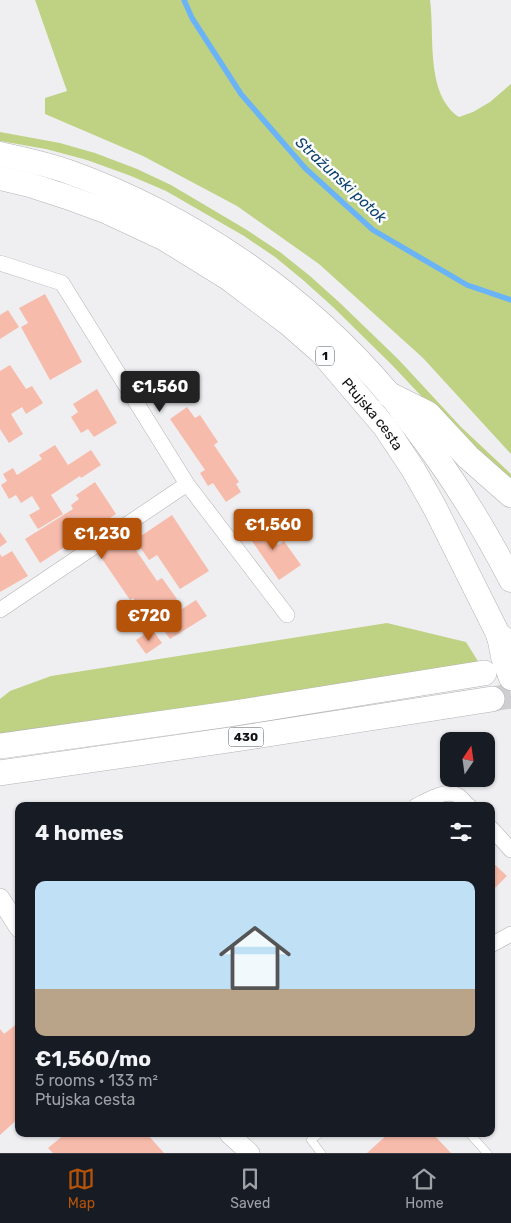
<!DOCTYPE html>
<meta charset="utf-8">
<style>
:root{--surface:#171b24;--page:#20242c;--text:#f1f3f6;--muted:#9ea1a6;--line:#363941;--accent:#b45309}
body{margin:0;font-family:Rubik,sans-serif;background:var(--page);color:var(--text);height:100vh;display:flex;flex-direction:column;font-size:19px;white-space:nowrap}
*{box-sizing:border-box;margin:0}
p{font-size:16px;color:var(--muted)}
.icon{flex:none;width:28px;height:28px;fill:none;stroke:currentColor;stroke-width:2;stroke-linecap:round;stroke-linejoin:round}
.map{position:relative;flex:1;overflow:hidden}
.drawer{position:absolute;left:15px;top:802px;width:480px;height:335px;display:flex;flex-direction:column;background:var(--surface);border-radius:10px;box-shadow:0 1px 4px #0004}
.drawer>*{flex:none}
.needle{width:32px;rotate:13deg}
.tools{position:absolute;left:440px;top:732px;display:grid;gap:10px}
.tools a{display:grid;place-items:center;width:55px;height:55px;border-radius:10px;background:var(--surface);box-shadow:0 1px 4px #0004;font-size:25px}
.price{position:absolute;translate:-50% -42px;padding:0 11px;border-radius:5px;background:var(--accent);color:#fff;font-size:16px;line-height:32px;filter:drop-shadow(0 1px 2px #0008)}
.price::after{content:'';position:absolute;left:50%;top:30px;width:15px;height:11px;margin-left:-8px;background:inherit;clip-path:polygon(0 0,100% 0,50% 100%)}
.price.current{background:#222;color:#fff}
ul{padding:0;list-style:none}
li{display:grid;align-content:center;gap:10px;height:265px;padding:0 20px}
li+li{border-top:1px solid var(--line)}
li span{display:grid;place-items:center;height:155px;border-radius:10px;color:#555}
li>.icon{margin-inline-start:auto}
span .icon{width:90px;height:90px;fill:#fffc;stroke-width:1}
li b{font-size:21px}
h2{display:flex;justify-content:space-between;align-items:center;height:60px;padding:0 20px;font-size:21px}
.tab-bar{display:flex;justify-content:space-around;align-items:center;height:70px;border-top:1px solid var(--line);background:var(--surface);font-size:14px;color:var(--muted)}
.tab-bar a{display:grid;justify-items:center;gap:2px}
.tab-bar .current{color:var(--accent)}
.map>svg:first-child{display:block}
</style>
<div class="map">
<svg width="511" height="1153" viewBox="0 0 511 1153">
<rect width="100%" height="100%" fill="#efeff2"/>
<path fill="#bfd284" d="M35 0H430C435 36 425 94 459 117L473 112 490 102 511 84V454L423 358 319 264 237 206 143 156 45 114V98L67 91Z
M0 132 60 143 95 153 137 169 171 185 247 230 280 252 310 276 340 303 399 360 461 427 511 474V486L457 434 392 365 333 307 303 280 275 257 244 236 166 191 131 176 87 160 46 149 0 141Z
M387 623 466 642 481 666 0 740V699L10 691 51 676Z"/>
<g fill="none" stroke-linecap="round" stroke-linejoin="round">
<path stroke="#6ab3f7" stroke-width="5.5" d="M184 0 192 18 241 94 305 168 373 230 467 285 511 300"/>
</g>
<path fill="#f7bbab" d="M45 294 82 362 50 380 21 327 28 323 19 308Z
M8 310 19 327 0 339V315Z
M10 365 26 389 32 386 43 403 26 414 22 407 11 414 23 434 9 443 0 429V371Z
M97 389 117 423 94 437 88 429 81 433 71 417 78 412 73 404Z
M187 407 195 418 200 415 218 442 214 445 239 482 236 484 241 492 226 502 213 483 208 486 200 473 205 470 170 419Z
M55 445 68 465 91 450 101 465 81 478 80 476 51 495 63 514 38 529 29 515 40 509 32 496 21 503 16 495 9 499 1 485 7 481 3 474 13 468 17 475 42 459 39 455Z
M95 482 116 514 40 563 25 539 73 509 71 505 79 499 76 495Z
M172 515 209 571 180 589 157 555 149 560 135 540Z
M261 521 278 545 284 541 301 565 279 580 245 531Z
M0 532 7 542 0 547Z
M125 534 157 581 162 578 177 599 148 620 133 598 130 600 98 553Z
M12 551 28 576 0 592V554L2 557Z
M196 600 207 616 170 639 159 624Z
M152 629 162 643 146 654 136 640Z
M491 861 507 876 491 892Z
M19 1022V1118L0 1135V1029L4 1034Z
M65 1134H147L164 1153H53L48 1148Z
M388 1134H433L451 1153H367Z"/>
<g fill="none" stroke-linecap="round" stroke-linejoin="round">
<path stroke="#ceced0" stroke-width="25" stroke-dasharray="25 12" stroke-linecap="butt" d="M492 699 511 696"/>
<defs>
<path id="service" d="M319 1134 311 1140 321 1153
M470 1134 487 1153"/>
<path id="minor" d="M0 263 62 283 187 484 287 615
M0 610 187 484
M416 806C426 801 446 789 457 795 461 797 465 803 469 806
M491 828 511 850
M491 945 511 934"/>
<path id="tertiary" d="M0 898 19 928
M229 1134 250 1153"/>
<g id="primary">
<path d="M0 154C23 159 47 164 69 172 191 216 306 295 389 394 397 403 405 414 412 424 450 473 483 526 511 580"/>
<path id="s1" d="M0 178 30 185 67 197 105 211 165 239 228 278 289 324 321 352 385 427 413 469 434 506 499 636 503 657 511 678"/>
</g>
<path id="trunk" d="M390 395 428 414 468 457 511 495
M499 636 511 644
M0 746 229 714 484 673
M0 773 229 740 492 699"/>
</defs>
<use href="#service" stroke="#b3b3b5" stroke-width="9"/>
<use href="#minor" stroke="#b3b3b5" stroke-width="16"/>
<use href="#tertiary" stroke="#b3b3b5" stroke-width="20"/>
<use href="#primary" stroke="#b3b3b5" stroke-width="25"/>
<use href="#trunk" stroke="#b3b3b5" stroke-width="26"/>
<use href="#service" stroke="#fff" stroke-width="8"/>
<use href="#minor" stroke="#fff" stroke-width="15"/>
<use href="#tertiary" stroke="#fff" stroke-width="19"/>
<use href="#primary" stroke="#fff" stroke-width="24"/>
<use href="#trunk" stroke="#fff" stroke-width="25"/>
</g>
<g text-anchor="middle" stroke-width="5" stroke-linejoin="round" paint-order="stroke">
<g fill="#fcfdff" stroke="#575758" stroke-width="1">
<rect x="316" y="346.5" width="18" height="19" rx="4"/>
<rect x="228.5" y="727.5" width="35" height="19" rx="4"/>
</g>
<g font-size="12" font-weight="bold" fill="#101010">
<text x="325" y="360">1</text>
<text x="246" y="741">430</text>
</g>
<g font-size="14" fill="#101010" stroke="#fcfdff">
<text dy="5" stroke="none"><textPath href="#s1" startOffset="450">Ptujska cesta</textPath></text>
</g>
<g font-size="15" font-style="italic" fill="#0b426d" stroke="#fcfdff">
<text transform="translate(341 180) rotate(43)" y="5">Stražunski potok</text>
</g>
</g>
</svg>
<div class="tools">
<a><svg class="needle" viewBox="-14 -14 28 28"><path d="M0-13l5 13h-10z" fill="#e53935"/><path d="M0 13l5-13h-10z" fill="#9ea1a6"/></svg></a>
</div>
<b class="price current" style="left:160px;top:413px">€1,560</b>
<b class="price" style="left:273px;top:551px">€1,560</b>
<b class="price" style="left:102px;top:560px">€1,230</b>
<b class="price" style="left:149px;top:642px">€720</b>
<section class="drawer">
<h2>4 homes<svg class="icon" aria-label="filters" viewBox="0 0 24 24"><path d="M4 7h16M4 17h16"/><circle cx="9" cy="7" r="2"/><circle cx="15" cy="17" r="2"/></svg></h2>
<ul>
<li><span style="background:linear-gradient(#bfe0f5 70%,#b9a48a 0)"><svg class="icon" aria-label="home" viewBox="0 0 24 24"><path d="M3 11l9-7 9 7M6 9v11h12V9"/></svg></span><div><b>€1,560/mo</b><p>5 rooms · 133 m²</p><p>Ptujska cesta</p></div></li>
</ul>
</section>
</div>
<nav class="tab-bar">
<a class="current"><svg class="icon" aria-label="map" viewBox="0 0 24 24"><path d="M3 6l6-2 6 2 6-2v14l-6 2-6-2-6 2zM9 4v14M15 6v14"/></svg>Map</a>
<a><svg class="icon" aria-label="saved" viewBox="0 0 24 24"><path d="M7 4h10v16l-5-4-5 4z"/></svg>Saved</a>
<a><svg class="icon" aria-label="home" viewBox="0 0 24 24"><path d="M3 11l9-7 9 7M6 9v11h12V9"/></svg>Home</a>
</nav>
